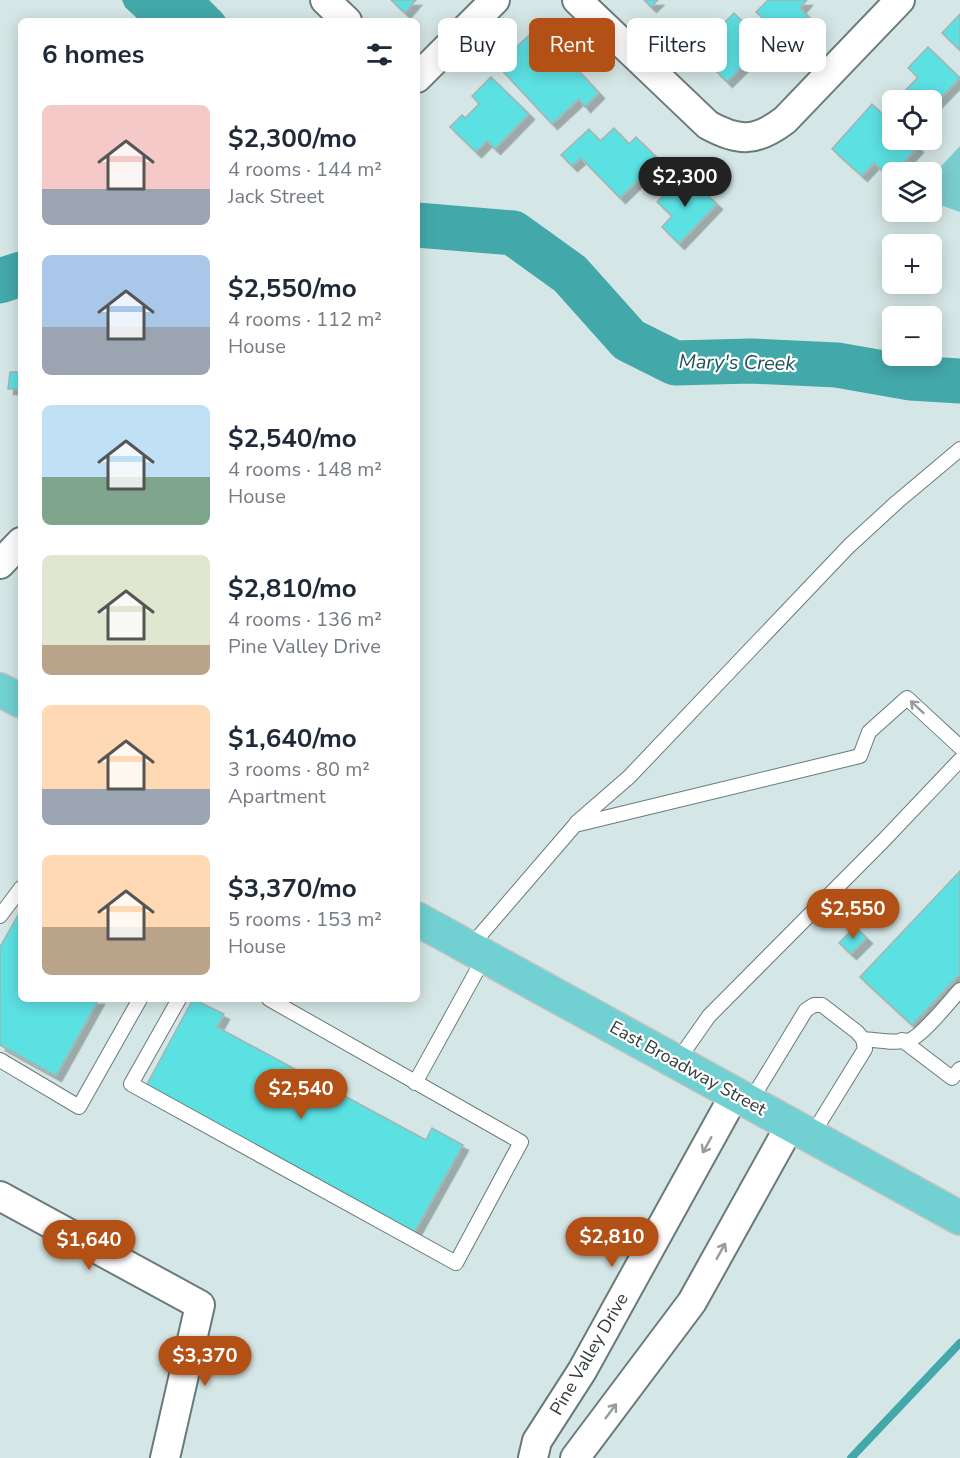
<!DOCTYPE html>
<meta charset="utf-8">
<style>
:root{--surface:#fff;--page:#f2f2f3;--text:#1f2937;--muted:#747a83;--accent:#b35016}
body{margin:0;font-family:"Nunito Sans",sans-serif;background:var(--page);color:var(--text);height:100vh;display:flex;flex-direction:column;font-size:22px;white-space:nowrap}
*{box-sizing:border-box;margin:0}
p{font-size:20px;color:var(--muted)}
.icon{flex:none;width:33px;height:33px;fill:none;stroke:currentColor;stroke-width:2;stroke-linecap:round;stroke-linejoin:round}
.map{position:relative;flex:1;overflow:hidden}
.details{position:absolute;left:18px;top:18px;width:402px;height:984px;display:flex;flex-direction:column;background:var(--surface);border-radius:9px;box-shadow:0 3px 15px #0003}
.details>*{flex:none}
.hud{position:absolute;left:438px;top:18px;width:432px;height:54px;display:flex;gap:12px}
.tools{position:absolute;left:882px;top:90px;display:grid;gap:12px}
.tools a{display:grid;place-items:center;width:60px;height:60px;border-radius:9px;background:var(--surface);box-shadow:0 3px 15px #0003;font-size:30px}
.price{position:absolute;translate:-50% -51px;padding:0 14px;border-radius:21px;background:var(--accent);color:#fff;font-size:20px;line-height:39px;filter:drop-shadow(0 2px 3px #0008)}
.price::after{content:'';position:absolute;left:50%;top:36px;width:18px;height:14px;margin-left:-9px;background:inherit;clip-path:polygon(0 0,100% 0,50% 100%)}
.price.selected{background:#222;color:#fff}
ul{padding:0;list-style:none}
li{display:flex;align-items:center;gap:18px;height:150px;padding:0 24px}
li span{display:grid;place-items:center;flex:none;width:168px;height:120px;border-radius:9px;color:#555}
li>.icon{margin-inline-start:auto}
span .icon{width:72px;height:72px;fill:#fffc;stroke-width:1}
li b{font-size:26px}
h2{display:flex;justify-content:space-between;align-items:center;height:72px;padding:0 24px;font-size:26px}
.pill{padding:0 21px;border-radius:9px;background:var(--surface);box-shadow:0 3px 15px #0003;font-size:21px;line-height:54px}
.pill.selected{background:var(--accent);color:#fff}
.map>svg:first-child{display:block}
</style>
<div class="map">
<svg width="960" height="1458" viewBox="0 0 960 1458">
<defs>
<filter id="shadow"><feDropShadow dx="5.5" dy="5.5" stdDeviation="0" flood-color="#0004"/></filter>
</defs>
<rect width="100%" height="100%" fill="#d4e6e5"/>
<path fill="#7acdcd" d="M960 146V212L932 202V176Z"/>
<path fill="#43a8a9" d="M122 0H209L222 13 228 21H140L125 7Z"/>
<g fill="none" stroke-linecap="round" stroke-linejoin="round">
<path stroke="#43a8a9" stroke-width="8" d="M851 1458 960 1343"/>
<path stroke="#43a8a9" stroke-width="45" d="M417 225 513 233 570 274 629 340 675 363 751 361 837 365 911 378 960 381
M0 281 21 274"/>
</g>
<path fill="#5be1e3" stroke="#a3b4b4" stroke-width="1.5" filter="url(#shadow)" d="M391 0H416L405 13Z
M644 0H658L651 7Z
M768 0H807L800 8 808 16 786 40 756 12Z
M734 13 765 44 727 82 696 51Z
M960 14V50L942 33Z
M538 27 599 93 585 107 579 99 552 124 497 65Z
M928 47 960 78 932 107V100H908L902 94 918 77 908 68Z
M491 77 529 114 495 149 487 141 476 152 450 127 462 115 465 118 479 104 472 96Z
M872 104 892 123V140H911L918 147 890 178 874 163 862 176 832 149Z
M614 128 629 144 636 137 659 160 620 198 581 158 572 166 561 155 589 129 600 141Z
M684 173 717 204 679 244 662 227 672 216 657 202Z
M10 372H21V389H8Z
M960 871V974L912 1025 860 977Z
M21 910V999H99L56 1076 0 1045V947Z
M855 927 867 938 851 954 839 943Z
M193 999 224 1014 217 1027 426 1140 432 1128 463 1145 414 1233 145 1088Z"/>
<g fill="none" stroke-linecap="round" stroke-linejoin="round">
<defs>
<path id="lane" d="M576 823 629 777 849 546 897 502 960 449
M0 916 21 888
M469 948 575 825 860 756 869 732 907 698 960 747
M179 999 131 1084 456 1263 521 1142 269 999
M863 1039C878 1040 896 1044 910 1040 923 1035 950 1001 960 990
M902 1040 952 1078 960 1069
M0 1060 79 1107 140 999
M676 1063 709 1016 883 841 960 760
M415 1083 485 956
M750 1102 806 1010 814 1005H822L857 1032 863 1039 865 1049 812 1135"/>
<path id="street" d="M325 0 347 21
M577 0 708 125C739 142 756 142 785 120L900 0
M417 78 495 0
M0 564 21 542
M0 1196 200 1305 165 1458
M533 1458 537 1441 582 1371 735 1094
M575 1458 692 1302 791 1124"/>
<path id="primary" d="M0 690 21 701
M417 919 960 1218"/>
</defs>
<use href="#lane" stroke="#6a7a7a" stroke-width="16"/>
<use href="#street" stroke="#6a7a7a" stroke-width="32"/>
<use href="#primary" stroke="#c2c4c4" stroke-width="36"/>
<use href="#lane" stroke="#fff" stroke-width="14"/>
<use href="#street" stroke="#fff" stroke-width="28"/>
<use href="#primary" stroke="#71d1d2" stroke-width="33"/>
</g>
<defs><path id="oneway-shaft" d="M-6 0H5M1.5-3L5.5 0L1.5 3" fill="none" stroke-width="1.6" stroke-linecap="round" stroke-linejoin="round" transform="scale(1.5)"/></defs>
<g stroke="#999c9c">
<use href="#oneway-shaft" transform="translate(917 707) rotate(-137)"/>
<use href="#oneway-shaft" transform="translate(707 1145) rotate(119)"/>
<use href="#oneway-shaft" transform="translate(721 1251) rotate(-61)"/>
<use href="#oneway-shaft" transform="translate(611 1411) rotate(-53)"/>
</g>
<g text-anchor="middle" stroke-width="4.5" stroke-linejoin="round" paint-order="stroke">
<g font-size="18" fill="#333a3a" stroke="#fff">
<text transform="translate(688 1068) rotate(29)" y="6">East Broadway Street</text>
<text transform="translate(589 1354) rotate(-60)" y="6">Pine Valley Drive</text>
</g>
<g font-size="20" font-style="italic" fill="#195353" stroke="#fff">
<text transform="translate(737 362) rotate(1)" y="7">Mary's Creek</text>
</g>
</g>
</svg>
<div class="tools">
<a><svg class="icon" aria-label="locate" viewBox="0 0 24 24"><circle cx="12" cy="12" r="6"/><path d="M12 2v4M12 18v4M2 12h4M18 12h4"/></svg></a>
<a><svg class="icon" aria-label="layers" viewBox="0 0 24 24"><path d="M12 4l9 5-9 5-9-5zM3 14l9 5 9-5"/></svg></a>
<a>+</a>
<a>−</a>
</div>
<b class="price selected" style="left:685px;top:208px">$2,300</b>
<b class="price" style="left:853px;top:940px">$2,550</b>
<b class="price" style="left:301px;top:1120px">$2,540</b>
<b class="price" style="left:612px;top:1268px">$2,810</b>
<b class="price" style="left:89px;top:1271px">$1,640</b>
<b class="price" style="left:205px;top:1387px">$3,370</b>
<div class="hud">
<a class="pill">Buy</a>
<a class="pill selected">Rent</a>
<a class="pill">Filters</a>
<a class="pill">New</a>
</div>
<section class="details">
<h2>6 homes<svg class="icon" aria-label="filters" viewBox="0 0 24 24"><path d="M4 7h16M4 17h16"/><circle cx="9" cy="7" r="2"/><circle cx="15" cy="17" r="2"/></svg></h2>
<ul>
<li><span style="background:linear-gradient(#f6c9c9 70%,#9aa5b1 0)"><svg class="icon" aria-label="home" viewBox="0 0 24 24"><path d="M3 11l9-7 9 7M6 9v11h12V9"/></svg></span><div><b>$2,300/mo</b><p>4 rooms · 144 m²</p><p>Jack Street</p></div></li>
<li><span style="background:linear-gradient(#a9c7e8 60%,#9aa5b1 0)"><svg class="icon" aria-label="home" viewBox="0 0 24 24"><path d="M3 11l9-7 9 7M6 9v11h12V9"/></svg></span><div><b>$2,550/mo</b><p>4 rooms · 112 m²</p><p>House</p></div></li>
<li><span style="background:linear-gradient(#bfe0f5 60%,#7fa58c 0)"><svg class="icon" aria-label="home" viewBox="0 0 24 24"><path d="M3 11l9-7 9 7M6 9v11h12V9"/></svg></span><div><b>$2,540/mo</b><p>4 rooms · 148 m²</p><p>House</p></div></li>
<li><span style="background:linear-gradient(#dfe7d0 75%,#b9a48a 0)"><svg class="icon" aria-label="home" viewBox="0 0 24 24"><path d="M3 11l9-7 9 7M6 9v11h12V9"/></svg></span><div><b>$2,810/mo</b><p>4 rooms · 136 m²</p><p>Pine Valley Drive</p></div></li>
<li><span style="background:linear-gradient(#ffd9b3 70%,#9aa5b1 0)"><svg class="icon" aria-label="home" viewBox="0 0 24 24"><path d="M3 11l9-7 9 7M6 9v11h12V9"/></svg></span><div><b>$1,640/mo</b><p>3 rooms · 80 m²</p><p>Apartment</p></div></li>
<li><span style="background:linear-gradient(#ffd9b3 60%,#b9a48a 0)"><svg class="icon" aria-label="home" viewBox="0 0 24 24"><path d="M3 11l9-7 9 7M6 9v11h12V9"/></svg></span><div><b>$3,370/mo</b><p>5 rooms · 153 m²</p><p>House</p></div></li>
</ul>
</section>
</div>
